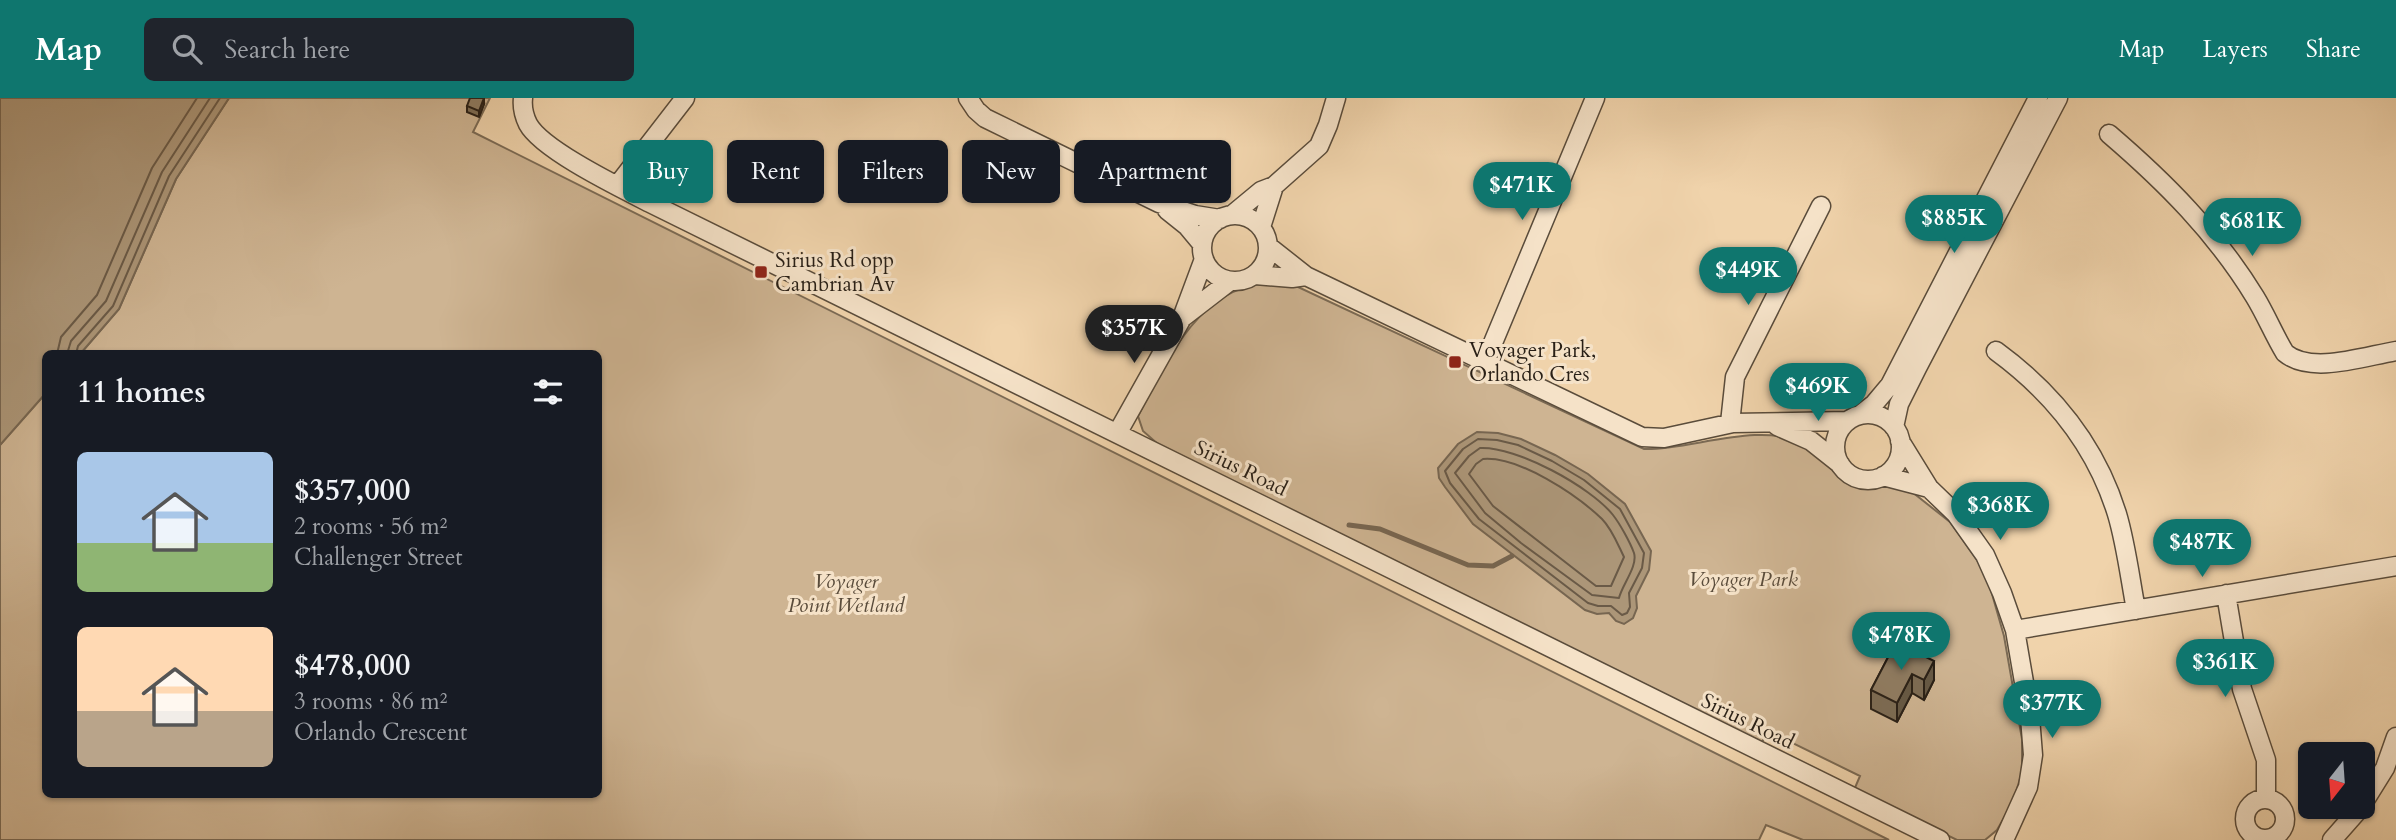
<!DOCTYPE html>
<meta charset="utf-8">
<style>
:root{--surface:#171b24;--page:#20242c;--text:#f1f3f6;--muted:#9ea1a6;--accent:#0f766e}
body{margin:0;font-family:Cardo,serif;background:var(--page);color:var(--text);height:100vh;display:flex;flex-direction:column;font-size:26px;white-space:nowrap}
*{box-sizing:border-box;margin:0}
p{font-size:23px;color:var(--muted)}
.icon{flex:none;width:38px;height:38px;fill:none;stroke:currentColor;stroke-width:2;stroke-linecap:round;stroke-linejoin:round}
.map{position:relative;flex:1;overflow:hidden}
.drawer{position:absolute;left:42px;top:252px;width:560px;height:448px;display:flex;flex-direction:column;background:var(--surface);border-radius:10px;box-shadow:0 2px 5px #0004}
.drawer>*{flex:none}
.banner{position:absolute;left:623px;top:42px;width:665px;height:63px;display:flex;gap:14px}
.needle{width:46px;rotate:197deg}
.controls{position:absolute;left:2298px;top:644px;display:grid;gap:14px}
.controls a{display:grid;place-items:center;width:77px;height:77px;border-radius:10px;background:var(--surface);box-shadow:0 2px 5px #0004;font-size:35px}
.price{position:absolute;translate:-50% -60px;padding:0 16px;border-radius:24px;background:var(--accent);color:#fff;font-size:23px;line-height:46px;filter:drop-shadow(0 2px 4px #0008)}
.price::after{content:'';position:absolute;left:50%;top:42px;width:21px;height:16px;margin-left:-10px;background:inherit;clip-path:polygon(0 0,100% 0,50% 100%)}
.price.active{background:#222;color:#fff}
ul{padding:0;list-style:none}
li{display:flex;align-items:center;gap:21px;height:175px;padding:0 35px}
li span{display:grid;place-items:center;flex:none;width:196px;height:140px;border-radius:10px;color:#555}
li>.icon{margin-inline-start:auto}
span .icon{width:84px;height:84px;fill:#fffc;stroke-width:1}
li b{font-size:30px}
h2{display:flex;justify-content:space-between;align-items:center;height:84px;padding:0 35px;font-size:30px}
.pill{padding:0 24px;border-radius:10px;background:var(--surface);box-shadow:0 2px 5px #0004;font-size:24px;line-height:63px}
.pill.active{background:var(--accent);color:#fff}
header{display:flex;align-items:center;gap:42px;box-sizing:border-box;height:98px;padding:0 35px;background:var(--accent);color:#fff}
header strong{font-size:33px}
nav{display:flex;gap:38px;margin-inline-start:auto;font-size:24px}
.search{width:490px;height:63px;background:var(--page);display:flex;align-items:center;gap:18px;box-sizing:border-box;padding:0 24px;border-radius:10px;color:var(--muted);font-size:26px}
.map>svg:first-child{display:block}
</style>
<header>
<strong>Map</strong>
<div class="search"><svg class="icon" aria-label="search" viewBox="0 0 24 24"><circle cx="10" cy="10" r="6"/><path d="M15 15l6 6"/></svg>Search here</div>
<nav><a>Map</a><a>Layers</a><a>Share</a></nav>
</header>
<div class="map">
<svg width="2396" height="742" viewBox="0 0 2396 742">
<rect width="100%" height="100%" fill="#f0d3ab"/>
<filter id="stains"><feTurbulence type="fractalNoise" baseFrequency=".00286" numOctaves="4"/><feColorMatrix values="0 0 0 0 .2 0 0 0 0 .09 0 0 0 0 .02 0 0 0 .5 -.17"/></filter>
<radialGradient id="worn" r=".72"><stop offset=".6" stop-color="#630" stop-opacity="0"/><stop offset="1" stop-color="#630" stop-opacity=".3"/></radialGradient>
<path fill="#ceb492" stroke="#7b6a54" stroke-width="2" d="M229 0H490L473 34 1889 742H1803L1766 727 1759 742H0V347L45 296 46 696H598V256L81 255 119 211 176 81Z
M1260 186 1296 188 1644 351C1686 353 1762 323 1799 345 1817 355 1831 373 1849 385L1858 389 1894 386 1907 390 1950 424 1986 475 2004 538 2022 641V674L2013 704 1997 732 1985 742H1957L1854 692 1860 678 1768 633 1761 646 1159 347 1143 333 1138 318C1165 267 1196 194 1260 186Z"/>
<path fill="#ac9678" stroke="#776651" stroke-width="2" d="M0 0H229L176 81 119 211 81 255 46 256 45 296 0 347Z
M1477 334 1498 335 1521 341 1555 357 1588 376 1625 406 1651 453 1649 472 1636 498 1637 510 1633 520 1624 526 1616 523 1609 515 1597 516 1585 512 1473 426 1445 389 1439 380 1438 370 1458 346Z"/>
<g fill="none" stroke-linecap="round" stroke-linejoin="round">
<path stroke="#6a5a47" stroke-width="2" d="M57 256 61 239 97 197 152 70 197 0
M67 256 71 243 106 203 162 74 210 0
M76 256 78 248 113 208 169 78 220 0
M1478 341 1497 342 1518 347 1552 363 1584 382 1620 411 1644 455 1642 470 1629 495 1630 509 1627 515 1622 517 1611 508H1598L1588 505 1479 421 1450 385 1445 373 1463 351Z
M1480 350C1516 348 1591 389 1613 417 1620 426 1630 444 1634 455 1638 468 1622 487 1619 500L1592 497 1521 445 1485 415 1455 375 1469 358Z
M1483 361C1519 358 1577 397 1602 421 1612 431 1618 447 1624 459L1611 488H1596L1493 408 1469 376 1476 366Z"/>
<path stroke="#776651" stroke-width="5" d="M1349 427 1380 431 1468 467 1493 468 1512 458"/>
<defs>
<path id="minor" d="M523 0C522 9 524 18 528 26 542 52 621 90 650 105L1940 742
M968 0 976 12 985 20 1159 105 1195 117 1220 121
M2109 36C2165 84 2216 135 2255 199 2266 217 2274 237 2285 255 2311 277 2365 258 2396 253
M617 88 685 0
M1167 112 1187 128 1202 146
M1202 150a33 33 0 1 1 66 0a33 33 0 1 1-66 0Z
M1232 117 1261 93 1274 88 1319 48 1328 27 1336 0
M1261 129 1274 88
M1268 148 1306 178 1642 339 1664 340 1733 325 1848 323
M1255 177 1292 180 1306 178
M1182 220 1230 183
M1996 253C2052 294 2096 348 2117 416 2126 446 2130 480 2136 512
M1485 264 1595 0
M1835 349a33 33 0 1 1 66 0a33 33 0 1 1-66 0Z
M1860 317 1874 306 1890 287 2038 0
M1730 325 1735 279 1821 108
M1777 328 1811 343 1840 366
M1894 329 1899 306 1917 270 2058 0
M1118 334 1182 220 1204 161
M1900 343 1929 390 1956 416 1985 457 2002 495 2015 532 2030 619 2033 657 2028 689 2004 742
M1883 378 1929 390
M2226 496 2242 591 2266 662V701
M2015 532 2396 468
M2245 721a20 20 0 1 1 40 0a20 20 0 1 1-40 0Z
M2362 707 2385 670 2396 639
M2332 742 2361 709"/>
</defs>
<use href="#minor" stroke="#5a4c3b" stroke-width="21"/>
<use href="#minor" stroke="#f5e2c8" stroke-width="18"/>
</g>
<path fill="#7c6c55" stroke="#281f16" stroke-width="2" d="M484 6 479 19 467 14V8Z
M1896 544 1934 582 1924 602 1912 595 1897 624 1871 611V592Z"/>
<path fill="#655845" stroke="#281f16" stroke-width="2" d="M484 0V6L479 19V13Z
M1934 563V582L1924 602V582Z
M1912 576V595L1897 624V605Z"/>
<path fill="#907d63" stroke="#281f16" stroke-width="2" d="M470 0H484L479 13 467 8Z
M1896 544 1934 563 1924 582 1912 576 1897 605 1871 592Z"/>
<g fill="#8f2418" stroke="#f5e2c8" stroke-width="2.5">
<rect x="754" y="167" width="14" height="14" rx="3.5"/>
<rect x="1448" y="257" width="14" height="14" rx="3.5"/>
</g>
<g text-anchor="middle" stroke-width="6" stroke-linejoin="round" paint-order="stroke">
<g font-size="21" fill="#281f16" stroke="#f5e2c8" text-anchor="start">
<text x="775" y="169">Sirius Rd opp<tspan x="775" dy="24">Cambrian Av</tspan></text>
<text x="1469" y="259">Voyager Park,<tspan x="1469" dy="24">Orlando Cres</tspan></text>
</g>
<g font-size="21" fill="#281f16" stroke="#f5e2c8">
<text transform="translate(1241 370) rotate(26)" y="7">Sirius Road</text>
<text transform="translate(1748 623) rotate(26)" y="7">Sirius Road</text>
</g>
<g font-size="21" font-style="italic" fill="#5a4c3b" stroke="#f5e2c8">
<text x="1743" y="488">Voyager Park</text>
<text x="846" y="490">Voyager<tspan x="846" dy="24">Point Wetland</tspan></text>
</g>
</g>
<rect width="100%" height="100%" filter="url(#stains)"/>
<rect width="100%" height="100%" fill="url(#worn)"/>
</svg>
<div class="controls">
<a><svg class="needle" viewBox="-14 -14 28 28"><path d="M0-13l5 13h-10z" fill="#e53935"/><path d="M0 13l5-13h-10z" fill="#9ea1a6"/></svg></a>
</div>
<b class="price" style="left:1522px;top:124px">$471K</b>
<b class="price" style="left:1954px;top:157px">$885K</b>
<b class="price" style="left:2252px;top:160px">$681K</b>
<b class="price" style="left:1748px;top:209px">$449K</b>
<b class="price active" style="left:1134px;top:267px">$357K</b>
<b class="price" style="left:1818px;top:325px">$469K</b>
<b class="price" style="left:2000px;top:444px">$368K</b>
<b class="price" style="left:2202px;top:481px">$487K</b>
<b class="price" style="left:1901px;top:574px">$478K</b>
<b class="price" style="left:2225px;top:601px">$361K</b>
<b class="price" style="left:2052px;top:642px">$377K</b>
<div class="banner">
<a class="pill active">Buy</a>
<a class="pill">Rent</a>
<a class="pill">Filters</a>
<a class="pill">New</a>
<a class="pill">Apartment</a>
</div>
<section class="drawer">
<h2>11 homes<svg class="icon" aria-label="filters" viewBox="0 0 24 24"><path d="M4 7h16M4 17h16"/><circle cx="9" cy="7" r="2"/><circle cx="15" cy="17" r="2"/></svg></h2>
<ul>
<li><span style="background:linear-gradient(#a9c7e8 65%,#8fb573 0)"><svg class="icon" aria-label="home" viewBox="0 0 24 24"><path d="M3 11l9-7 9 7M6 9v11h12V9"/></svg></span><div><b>$357,000</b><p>2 rooms · 56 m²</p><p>Challenger Street</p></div></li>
<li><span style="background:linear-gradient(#ffd9b3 60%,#b9a48a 0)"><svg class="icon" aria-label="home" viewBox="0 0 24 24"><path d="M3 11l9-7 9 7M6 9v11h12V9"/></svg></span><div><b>$478,000</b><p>3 rooms · 86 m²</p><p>Orlando Crescent</p></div></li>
</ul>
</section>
</div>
